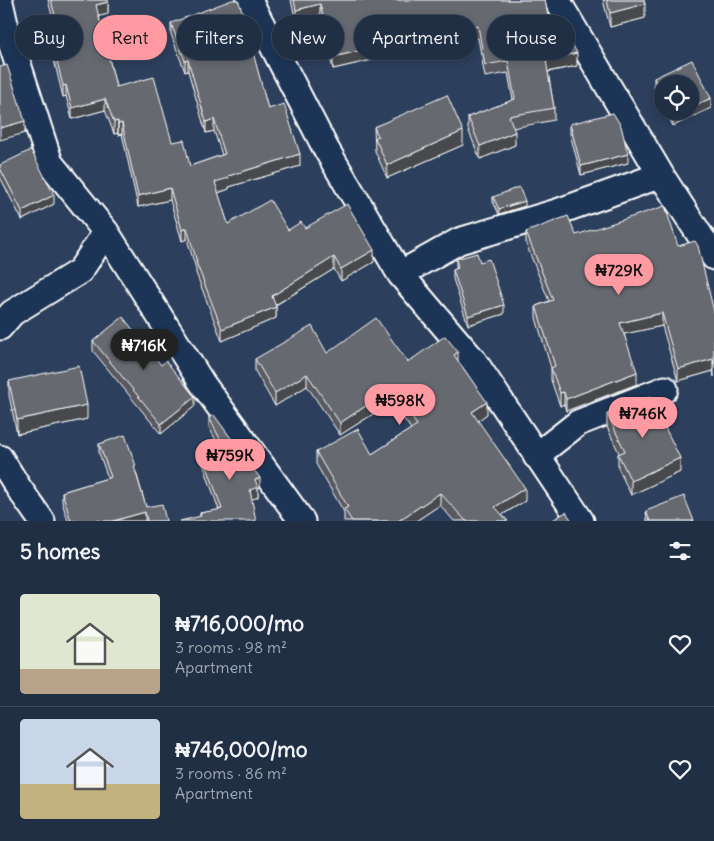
<!DOCTYPE html>
<meta charset="utf-8">
<style>
:root{--surface:#212f45;--page:#29374c;--text:#f1f3f6;--muted:#a2a9b3;--line:#3e4a5e;--accent:#ff9aa2}
body{margin:0;font-family:Delius,sans-serif;background:var(--page);color:var(--text);height:100vh;display:flex;flex-direction:column;font-size:19px;white-space:nowrap}
*{box-sizing:border-box;margin:0}
p{font-size:16px;color:var(--muted)}
.icon{flex:none;width:28px;height:28px;fill:none;stroke:currentColor;stroke-width:2;stroke-linecap:round;stroke-linejoin:round}
.map{position:relative;height:521px;overflow:hidden}
.details{display:flex;flex-direction:column;background:var(--surface);flex:1}
.details>*{flex:none}
.banner{position:absolute;left:15px;top:15px;width:685px;height:45px;display:flex;gap:10px}
.tools{position:absolute;left:654px;top:75px;display:grid;gap:10px}
.tools a{display:grid;place-items:center;width:45px;height:45px;border-radius:50%;background:var(--surface);box-shadow:0 2px 8px #0003,0 0 0 1px var(--line);font-size:25px}
.price{position:absolute;translate:-50% -42px;padding:0 11px;border-radius:18px;background:var(--accent);color:#111;font-size:16px;line-height:32px;filter:drop-shadow(0 1px 2px #0008)}
.price::after{content:'';position:absolute;left:50%;top:30px;width:15px;height:11px;margin-left:-8px;background:inherit;clip-path:polygon(0 0,100% 0,50% 100%)}
.price.active{background:#222;color:#fff}
ul{padding:0;list-style:none}
li{display:flex;align-items:center;gap:15px;height:125px;padding:0 20px}
li+li{border-top:1px solid var(--line)}
li span{display:grid;place-items:center;flex:none;width:140px;height:100px;border-radius:5px;color:#555}
li>.icon{margin-inline-start:auto}
span .icon{width:60px;height:60px;fill:#fffc;stroke-width:1}
li b{font-size:21px}
h2{display:flex;justify-content:space-between;align-items:center;height:60px;padding:0 20px;font-size:21px}
.pill{padding:0 18px;border-radius:22px;background:var(--surface);box-shadow:0 2px 8px #0003,0 0 0 1px var(--line);font-size:18px;line-height:45px}
.pill.active{background:var(--accent);color:#111}
.map>svg:first-child{display:block}
</style>
<div class="map">
<svg width="714" height="521" viewBox="0 0 714 521">
<rect width="100%" height="100%" fill="#2c3f5c"/>
<filter id="ink" filterUnits="userSpaceOnUse"><feTurbulence type="fractalNoise" baseFrequency=".02" numOctaves="2"/><feDisplacementMap in="SourceGraphic" scale="10" xChannelSelector="R" yChannelSelector="G"/><feConvolveMatrix kernelMatrix="1 2 1 2 8 2 1 2 1" color-interpolation-filters="sRGB"/></filter>
<g filter="url(#ink)">
<g fill="none" stroke-linecap="round" stroke-linejoin="round">
<defs>
<path id="street" d="M249 0 325 147 400 274 474 361 581 521
M557 0 661 175 714 257
M0 2 5 24 50 163 106 232 202 383 302 521
M400 274 459 241 557 212 661 175
M0 327 12 313 80 271 106 232
M536 456 578 423 665 389
M0 458 18 487 42 521"/>
</defs>
<use href="#street" stroke="#fff" stroke-width="29"/>
<use href="#street" stroke="#1d3557" stroke-width="25"/>
</g>
<path fill="#585a60" stroke="#fff" d="M48 0H108V14L99 16 116 87 172 142 190 166 222 155 214 131 206 133 188 71 185 72 171 34V23L252 47H251L268 109 300 166 229 187V189L218 193 228 224 288 230 305 228 374 262 341 281 334 269 276 305V318L222 341 196 273V269L187 239 182 241 170 200 138 207 122 134 118 135V133L114 134 105 110 72 119 66 96 63 97 54 60V49L60 47Z
M291 0H545L552 38 577 66 548 72 554 108V120L513 128 515 145 480 159 468 129V117L513 100 508 73 485 77 478 38 389 52V56L333 69 320 17 296 22Z
M603 0H644L645 18 610 27Z
M654 78 711 108 673 126 666 111H690L662 84V104L654 87Z
M570 124 628 163 581 175 570 134Z
M374 127 463 145 387 178 375 151Z
M0 165 54 204 22 220 0 177Z
M493 197 525 206 499 214 493 202Z
M526 232 576 235 678 246 714 312V377L713 371 678 381 662 326 624 334 637 384 566 411 564 404 560 406 551 380V368L536 318V306L549 301 526 244Z
M456 259 480 262 504 314 468 325 453 279V270L456 269Z
M93 341 195 406 161 434 93 351Z
M327 353 408 362 458 361 487 414 477 421 525 501 502 515 508 521H454L440 505 416 521H344V512L316 464V452L372 454 411 429 397 409 386 416 381 409 340 435 307 386 275 406 255 371V359Z
M9 381 87 419 17 434 9 395Z
M607 414 680 472 631 495 618 468V454L619 453 607 427Z
M209 417 260 487 258 488V497L200 516V513L219 510 203 464V455L220 448 209 427Z
M99 444 136 472 146 507 166 521H68L62 502V492L108 478 99 453Z
M646 511 694 521H647Z"/>
<path fill="#474a4e" stroke="#fff" d="M108 2V14L96 17V5Z
M320 4V17L296 22V10Z
M645 4V18L610 27V13Z
M252 36V47L249 49V37Z
M389 44V56L333 69V57Z
M577 53V66L546 72V60Z
M188 60V71L185 72V61Z
M66 85V96L63 97V86Z
M711 98V108L673 126V116L683 111H690V108Z
M105 99V110L72 119V108Z
M214 119V131L206 133V122Z
M25 121V133L0 140V128Z
M118 121V133L114 134V122Z
M122 123V134L118 135V124Z
M463 131V145L387 178V165Z
M515 132V145L480 159V146Z
M300 154V166L229 187V189L215 194V182L228 176Z
M628 154V163L581 175V166Z
M170 188V200L138 207V196Z
M54 195V204L22 220V211Z
M525 201V206L499 214V209Z
M187 228V239L182 241V230Z
M374 250V262L341 281V269Z
M334 257V269L272 307V296Z
M504 305V314L468 325V316Z
M276 307V318L222 341V329Z
M662 313V326L620 335V323Z
M458 352V365L454 355Z
M713 359V371L678 381V369Z
M637 372V384L566 411V399Z
M307 374V386L275 406V393Z
M564 392V404L560 406V393Z
M381 396V409L340 435V423Z
M195 397V406L161 434V424Z
M397 397V409L386 416V404Z
M487 402V414L472 425V412Z
M87 405V419L17 434V420Z
M680 458V472L631 495V481Z
M260 478V487L258 488V497L250 500V490L255 480Z
M525 488V501L495 519V507Z
M440 493V505L416 521H398Z
M145 512V521H113Z"/>
<path fill="#666970" stroke="#fff" d="M51 0H108V2L96 5 116 87 154 77 172 142 184 140 190 166 225 154 214 119 206 122 188 60 185 61 171 23 232 0H238L252 36 249 37 268 109 284 104 300 154 228 176 229 178 215 182 228 224 270 200 288 230 301 222 305 228 347 204 374 250 341 269 334 257 272 296 276 307 222 329 196 262H197L187 228 182 230 170 188 138 196 122 123 118 124V121L114 122 105 99 72 108 66 85 63 86 54 49 63 47Z
M294 0H545L552 38 567 35 577 53 546 60 554 108 509 116 515 132 480 146 468 117 515 99 508 61 485 65 478 26 388 40 389 44 333 57 320 4 296 10Z
M607 0H644L645 4 610 13Z
M692 60 711 98 690 108V84H662V95L654 78Z
M7 65 25 121 0 128V67Z
M447 95 463 131 387 165 375 138 378 136 374 127Z
M670 111H683L673 116Z
M613 113 621 126 628 154 581 166 570 124Z
M31 150 54 195 22 211 0 168V165Z
M519 187 525 201 499 209 493 197Z
M665 206 678 246 695 241 698 246 714 312V364L713 359 678 369 662 313 620 323 637 372 566 399 564 392 560 393 551 368 555 366 536 306 553 300 526 232 568 216 576 235Z
M477 253 480 262 489 259 504 305 468 316 453 270 458 268 456 259Z
M123 317 161 365 166 361 195 397 161 424 93 341Z
M376 318 408 362 445 336 458 352 454 355 487 402 472 412 525 488 495 507 508 521H466L440 493 398 521H352L344 509 348 507 316 452 358 429 372 454 417 425 397 397 386 404 381 396 340 423 307 374 275 393 255 359 312 326 327 353Z
M79 366 87 405 17 420 9 381Z
M650 397 680 458 631 481 618 454 625 451 607 414Z
M214 415 260 478 255 480 258 487 250 490 256 521H180L201 516 200 513 222 509 203 455 224 447 209 417Z
M125 435 136 466H134L146 507 162 504 166 521H147L145 512 113 521H100L99 520 96 521H71L62 492 111 477 99 444Z
M684 496 694 521H650L646 511Z
M566 512 572 521H551Z"/>
</g>
</svg>
<div class="tools">
<a><svg class="icon" aria-label="locate" viewBox="0 0 24 24"><circle cx="12" cy="12" r="6"/><path d="M12 2v4M12 18v4M2 12h4M18 12h4"/></svg></a>
</div>
<b class="price" style="left:619px;top:296px">₦729K</b>
<b class="price active" style="left:144px;top:371px">₦716K</b>
<b class="price" style="left:400px;top:426px">₦598K</b>
<b class="price" style="left:643px;top:439px">₦746K</b>
<b class="price" style="left:230px;top:481px">₦759K</b>
<div class="banner">
<a class="pill">Buy</a>
<a class="pill active">Rent</a>
<a class="pill">Filters</a>
<a class="pill">New</a>
<a class="pill">Apartment</a>
<a class="pill">House</a>
</div>
</div>
<section class="details">
<h2>5 homes<svg class="icon" aria-label="filters" viewBox="0 0 24 24"><path d="M4 7h16M4 17h16"/><circle cx="9" cy="7" r="2"/><circle cx="15" cy="17" r="2"/></svg></h2>
<ul>
<li><span style="background:linear-gradient(#dfe7d0 75%,#b9a48a 0)"><svg class="icon" aria-label="home" viewBox="0 0 24 24"><path d="M3 11l9-7 9 7M6 9v11h12V9"/></svg></span><div><b>₦716,000/mo</b><p>3 rooms · 98 m²</p><p>Apartment</p></div><svg class="icon" aria-label="heart" viewBox="0 0 24 24"><path d="M12 20l-8-8c-3-5 5-10 8-4 3-6 11-1 8 4z"/></svg></li>
<li><span style="background:linear-gradient(#c9d6e8 65%,#c2b280 0)"><svg class="icon" aria-label="home" viewBox="0 0 24 24"><path d="M3 11l9-7 9 7M6 9v11h12V9"/></svg></span><div><b>₦746,000/mo</b><p>3 rooms · 86 m²</p><p>Apartment</p></div><svg class="icon" aria-label="heart" viewBox="0 0 24 24"><path d="M12 20l-8-8c-3-5 5-10 8-4 3-6 11-1 8 4z"/></svg></li>
</ul>
</section>
